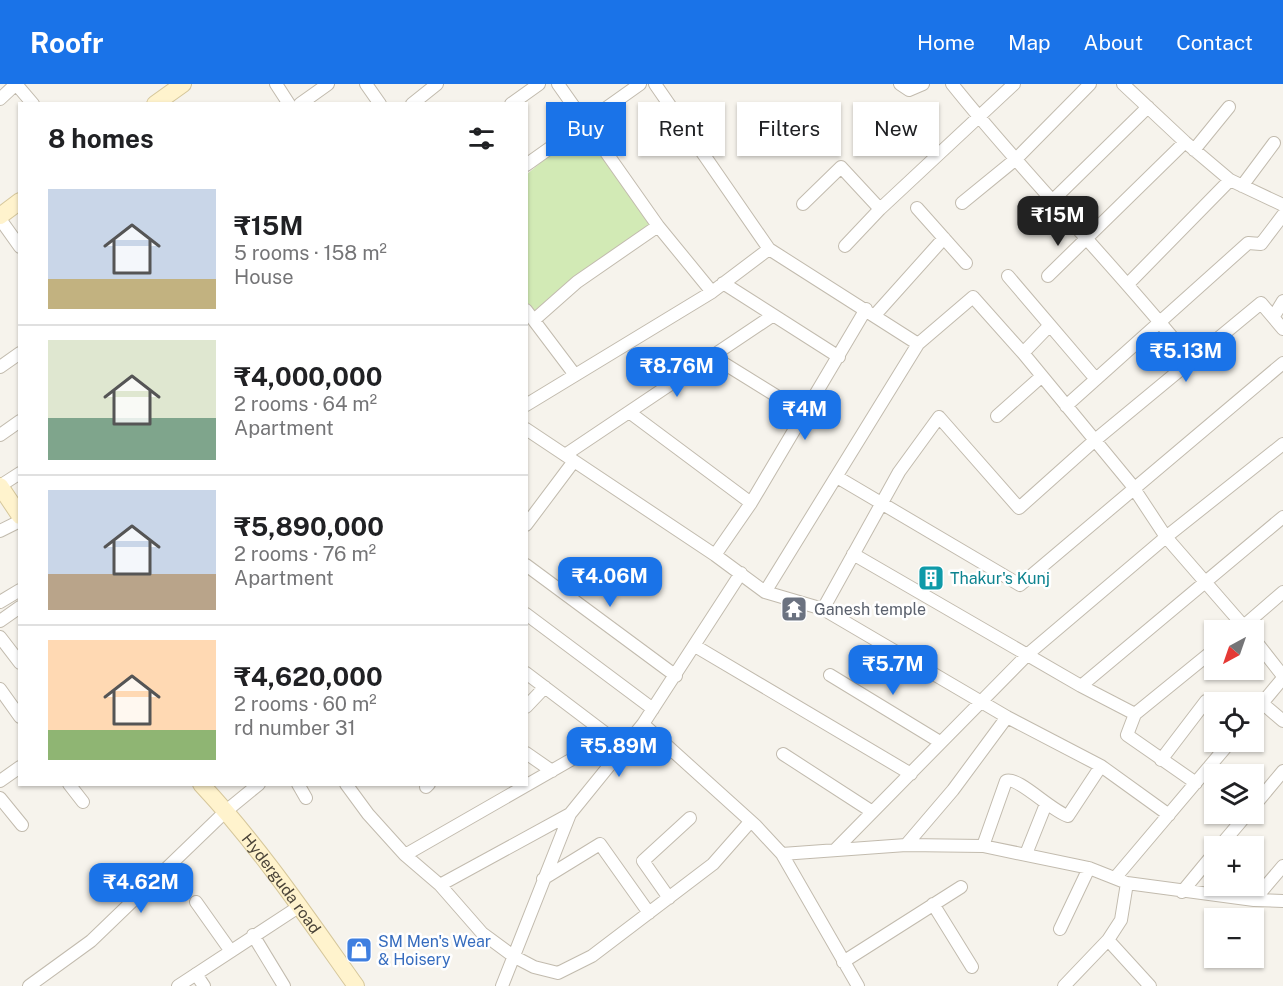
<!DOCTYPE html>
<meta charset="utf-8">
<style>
:root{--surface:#fff;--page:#f6f6f6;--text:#202124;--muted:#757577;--line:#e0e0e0;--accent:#1a73e8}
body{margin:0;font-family:"Public Sans",sans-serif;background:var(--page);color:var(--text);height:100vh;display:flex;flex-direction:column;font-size:22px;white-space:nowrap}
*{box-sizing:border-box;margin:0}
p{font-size:20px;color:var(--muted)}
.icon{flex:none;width:33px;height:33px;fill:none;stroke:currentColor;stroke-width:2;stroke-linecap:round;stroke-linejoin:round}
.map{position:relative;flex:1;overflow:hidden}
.details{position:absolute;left:18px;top:18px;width:510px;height:684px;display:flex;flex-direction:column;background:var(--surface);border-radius:0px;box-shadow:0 2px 4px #0004}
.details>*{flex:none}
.hud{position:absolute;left:546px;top:18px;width:570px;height:54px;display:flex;gap:12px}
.needle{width:39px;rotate:220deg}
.tools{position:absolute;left:1204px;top:536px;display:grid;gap:12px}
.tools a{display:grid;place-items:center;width:60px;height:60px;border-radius:0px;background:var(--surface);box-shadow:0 2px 4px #0004;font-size:30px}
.price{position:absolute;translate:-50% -51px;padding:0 14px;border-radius:12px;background:var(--accent);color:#fff;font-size:20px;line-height:39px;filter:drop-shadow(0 2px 3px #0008)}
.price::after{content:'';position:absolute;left:50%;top:36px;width:18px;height:14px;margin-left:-9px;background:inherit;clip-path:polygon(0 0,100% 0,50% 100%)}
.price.selected{background:#222;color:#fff}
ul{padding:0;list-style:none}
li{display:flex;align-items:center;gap:18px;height:150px;padding:0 30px}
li+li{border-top:2px solid var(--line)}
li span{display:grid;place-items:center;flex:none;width:168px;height:120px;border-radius:0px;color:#555}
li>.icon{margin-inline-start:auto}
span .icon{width:72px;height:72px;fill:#fffc;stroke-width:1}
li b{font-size:26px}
h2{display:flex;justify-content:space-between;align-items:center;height:72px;padding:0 30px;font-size:26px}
.tag{padding:0 21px;border-radius:0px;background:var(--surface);box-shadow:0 2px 4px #0004;font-size:21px;line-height:54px}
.tag.selected{background:var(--accent);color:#fff}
header{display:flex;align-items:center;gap:36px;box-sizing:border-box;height:84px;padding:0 30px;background:var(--accent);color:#fff}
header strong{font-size:28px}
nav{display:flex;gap:33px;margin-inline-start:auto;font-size:21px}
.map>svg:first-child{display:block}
</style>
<header>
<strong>Roofr</strong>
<nav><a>Home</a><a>Map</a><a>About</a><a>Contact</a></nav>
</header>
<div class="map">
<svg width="1283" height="902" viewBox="0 0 1283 902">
<rect width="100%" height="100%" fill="#f6f3ec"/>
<path fill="#d2eab5" d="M583 43 654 138 537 231 527 218 526 91Z"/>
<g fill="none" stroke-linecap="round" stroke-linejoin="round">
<defs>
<path id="street" d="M16 0 33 20
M276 0 289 20
M366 0 380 20
M655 0 769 165 918 260 973 213 1023 269 1131 400 1166 453 1247 546
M900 0 909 6 923 0
M952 0C1028 95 1115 181 1191 276
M1123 0 1185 58 1230 96 1283 121
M0 15 16 0
M300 20 328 0
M412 20 437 0
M511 20 539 0
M1194 66 1229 23
M526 81 640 0
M1242 102 1274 59
M1051 118 1148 23
M962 119 1016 75 1090 0
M803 120 841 83 880 125
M917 124 966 179
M0 135 20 163
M658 142 712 208
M845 162 880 125 1014 0
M1008 192 1095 294
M1048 192 1185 58
M723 199 839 273
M1129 199 1230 96
M526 226 575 291
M875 231 944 154
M1274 232 1283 217
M534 236 577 198 658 142 558 0
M1023 269 1050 241
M712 272 804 329
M0 283 20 269
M526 321 712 208 769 165
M1066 322 1248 159 1261 160 1283 131
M629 328 751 419
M997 332 1042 292
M526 345 715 471 765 508 823 525 1007 633 1101 682 1169 731
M0 351 20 337
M565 371 772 232
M837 393 1020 501 1283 279
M0 402 20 389
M526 441 574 377
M0 447 20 437
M853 470 1081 602 1135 630
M715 471 751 419 866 225
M526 481 676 592
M765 508 918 260
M0 518 20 506
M823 525 899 388 939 333 1019 424 1094 357 1261 219 1283 245
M526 530 653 625
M0 537 20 523
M1239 546 1283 508
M0 553 20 579
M1254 555 1283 592
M695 562 911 690
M526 589 625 664
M830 591 940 658
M1081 602 1283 433
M0 605 20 633
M1262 619 1283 637
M526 623 545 603
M1254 629 1283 594
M643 640 756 742 782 770 858 902
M526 669 552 687
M783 670 871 727
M1161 676 1206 617
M0 697 20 683
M1196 699 1127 651 1135 630 1215 565
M69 700 83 718
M298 700 306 714
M346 700 368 730 405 771 440 801 482 849 513 872 534 883 558 889 592 872 713 780 750 738
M426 703 429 700
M0 714 22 741
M1254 722 1283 687
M906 761 953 706 1007 633
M983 762 1006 697C1018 692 1051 727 1068 732L1101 682
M1220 762 1248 729
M836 765 1028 570 1166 453 1283 360
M782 770 906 761 983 762 1089 784 1127 799 1254 816 1283 817
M1026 770 1046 720
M405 771 581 670 607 651
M1115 794 1231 657
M543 795 600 760 649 829
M440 801 570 730
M1182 808 1215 768
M669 814 643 777 690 734
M1254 816 1283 782
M196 818 230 866
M933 820 972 883
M1060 845 1089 784
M253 851 284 902
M1108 856 1150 902
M843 878 961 803
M196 890 204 902
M29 902 91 857 226 727 259 700
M178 902 300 822
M502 902 570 730 643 640 741 489
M1064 902 1108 856 1121 836 1127 799"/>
<g id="secondary">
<path d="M155 20 183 0"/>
<path d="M0 132 20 117"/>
<path d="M0 402 20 432"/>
<path id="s1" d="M201 700C259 762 307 833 356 902"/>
</g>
</defs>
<use href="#street" stroke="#c2bbae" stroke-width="14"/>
<use href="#secondary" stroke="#d6c79b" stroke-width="18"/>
<use href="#street" stroke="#fff" stroke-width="12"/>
<use href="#secondary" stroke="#fff3cd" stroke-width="16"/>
</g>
<defs>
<symbol id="building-square" viewBox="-11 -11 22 22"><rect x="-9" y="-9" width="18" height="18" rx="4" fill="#0f9aa8" stroke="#fff"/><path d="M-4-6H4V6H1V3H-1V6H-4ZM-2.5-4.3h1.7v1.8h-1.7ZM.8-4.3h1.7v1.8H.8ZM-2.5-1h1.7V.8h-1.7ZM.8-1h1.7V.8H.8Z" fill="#fff"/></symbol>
<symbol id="temple-square" viewBox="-11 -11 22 22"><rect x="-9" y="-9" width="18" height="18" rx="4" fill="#6b7280" stroke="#fff"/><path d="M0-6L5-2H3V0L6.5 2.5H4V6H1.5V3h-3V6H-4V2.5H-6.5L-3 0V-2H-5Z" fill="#fff"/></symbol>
<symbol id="shop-square" viewBox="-11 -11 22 22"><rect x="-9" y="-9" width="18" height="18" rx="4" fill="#3f7fe0" stroke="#fff"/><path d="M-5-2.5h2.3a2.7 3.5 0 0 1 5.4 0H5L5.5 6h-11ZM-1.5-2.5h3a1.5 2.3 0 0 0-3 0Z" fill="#fff"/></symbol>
</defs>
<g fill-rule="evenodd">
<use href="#building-square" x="916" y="479" width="30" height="30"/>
<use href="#temple-square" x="779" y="510" width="30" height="30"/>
<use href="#shop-square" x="344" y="851" width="30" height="30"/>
</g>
<g text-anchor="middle" stroke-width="5" stroke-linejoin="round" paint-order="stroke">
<g font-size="16" fill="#0d838f" stroke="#fff" text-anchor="start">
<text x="950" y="500">Thakur's Kunj</text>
</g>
<g font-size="16" fill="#5b616d" stroke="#fff" text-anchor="start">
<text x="814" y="531">Ganesh temple</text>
</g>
<g font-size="16" fill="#4b4439" stroke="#fff">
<text dy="6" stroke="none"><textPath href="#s1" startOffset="128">Hyderguda road</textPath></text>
</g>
<g font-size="16" fill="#366cbe" stroke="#fff" text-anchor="start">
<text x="378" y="863">SM Men's Wear<tspan x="378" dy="18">&amp; Hoisery</tspan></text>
</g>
</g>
</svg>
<div class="tools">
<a><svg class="needle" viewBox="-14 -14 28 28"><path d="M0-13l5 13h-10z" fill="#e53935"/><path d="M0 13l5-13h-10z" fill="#757577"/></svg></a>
<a><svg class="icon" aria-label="locate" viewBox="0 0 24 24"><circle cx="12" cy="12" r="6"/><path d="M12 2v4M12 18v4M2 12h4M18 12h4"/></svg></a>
<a><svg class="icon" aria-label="layers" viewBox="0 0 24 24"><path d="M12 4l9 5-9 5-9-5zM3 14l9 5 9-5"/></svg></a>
<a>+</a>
<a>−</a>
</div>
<b class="price selected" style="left:1058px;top:163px">₹15M</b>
<b class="price" style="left:1186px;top:299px">₹5.13M</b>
<b class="price" style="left:677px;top:314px">₹8.76M</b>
<b class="price" style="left:805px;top:357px">₹4M</b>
<b class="price" style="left:610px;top:524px">₹4.06M</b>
<b class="price" style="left:893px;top:612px">₹5.7M</b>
<b class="price" style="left:619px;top:694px">₹5.89M</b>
<b class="price" style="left:141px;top:830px">₹4.62M</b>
<div class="hud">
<a class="tag selected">Buy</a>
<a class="tag">Rent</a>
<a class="tag">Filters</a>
<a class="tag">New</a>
</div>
<section class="details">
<h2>8 homes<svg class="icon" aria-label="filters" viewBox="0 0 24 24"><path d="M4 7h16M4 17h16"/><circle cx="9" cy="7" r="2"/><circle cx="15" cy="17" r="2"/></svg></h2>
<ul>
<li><span style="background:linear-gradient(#c9d6e8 75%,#c2b280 0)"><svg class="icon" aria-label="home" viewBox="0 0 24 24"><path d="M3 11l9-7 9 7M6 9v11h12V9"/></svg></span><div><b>₹15M</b><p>5 rooms · 158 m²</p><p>House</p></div></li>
<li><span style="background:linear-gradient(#dfe7d0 65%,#7fa58c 0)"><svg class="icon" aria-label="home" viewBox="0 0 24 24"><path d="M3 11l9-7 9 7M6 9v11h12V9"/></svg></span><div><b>₹4,000,000</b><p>2 rooms · 64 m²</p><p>Apartment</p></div></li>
<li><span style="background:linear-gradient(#c9d6e8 70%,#b9a48a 0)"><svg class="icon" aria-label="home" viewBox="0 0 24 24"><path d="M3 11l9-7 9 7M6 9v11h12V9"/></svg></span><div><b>₹5,890,000</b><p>2 rooms · 76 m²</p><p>Apartment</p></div></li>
<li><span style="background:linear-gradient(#ffd9b3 75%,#8fb573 0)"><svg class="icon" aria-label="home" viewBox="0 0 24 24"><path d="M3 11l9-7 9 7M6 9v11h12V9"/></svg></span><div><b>₹4,620,000</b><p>2 rooms · 60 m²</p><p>rd number 31</p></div></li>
</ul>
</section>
</div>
